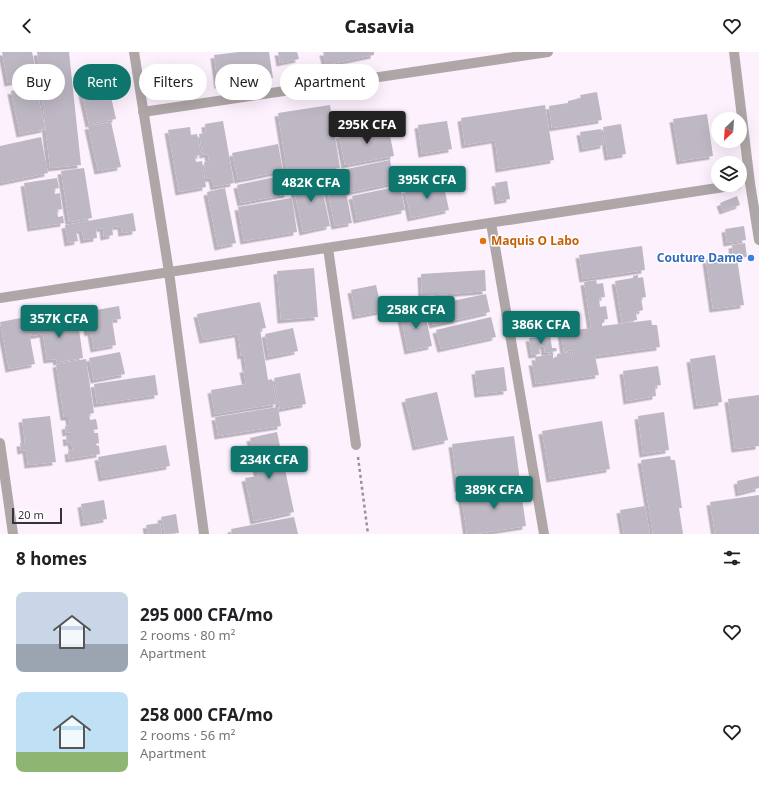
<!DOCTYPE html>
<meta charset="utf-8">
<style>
:root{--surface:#fff;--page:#f2f2f2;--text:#202124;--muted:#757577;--accent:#0f766e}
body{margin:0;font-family:"Noto Sans",sans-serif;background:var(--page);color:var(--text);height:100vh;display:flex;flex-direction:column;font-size:15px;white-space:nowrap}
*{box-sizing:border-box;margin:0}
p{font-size:13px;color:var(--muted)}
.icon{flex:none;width:22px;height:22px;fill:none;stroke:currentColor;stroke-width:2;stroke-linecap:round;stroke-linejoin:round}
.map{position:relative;height:482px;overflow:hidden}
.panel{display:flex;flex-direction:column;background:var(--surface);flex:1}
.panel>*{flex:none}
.guide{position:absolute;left:12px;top:12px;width:400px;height:36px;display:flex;gap:8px}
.needle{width:26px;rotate:205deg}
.controls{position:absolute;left:711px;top:60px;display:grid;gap:8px}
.controls a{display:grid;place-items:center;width:36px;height:36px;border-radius:50%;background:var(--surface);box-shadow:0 4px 16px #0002;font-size:20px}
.scale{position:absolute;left:12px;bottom:10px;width:50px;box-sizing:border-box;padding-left:4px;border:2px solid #373237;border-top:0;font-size:11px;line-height:14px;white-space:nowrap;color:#373237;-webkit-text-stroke:3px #fff;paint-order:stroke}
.price{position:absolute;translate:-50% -34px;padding:0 9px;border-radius:4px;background:var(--accent);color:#fff;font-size:13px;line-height:26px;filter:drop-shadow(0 1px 2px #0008)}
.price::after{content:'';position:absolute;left:50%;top:24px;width:12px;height:9px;margin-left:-6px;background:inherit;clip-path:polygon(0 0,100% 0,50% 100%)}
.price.current{background:#222;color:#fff}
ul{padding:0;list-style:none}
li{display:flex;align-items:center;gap:12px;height:100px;padding:0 16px}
li span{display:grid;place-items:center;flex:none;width:112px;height:80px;border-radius:8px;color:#555}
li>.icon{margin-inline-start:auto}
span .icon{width:48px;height:48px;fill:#fffc;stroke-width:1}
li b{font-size:17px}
h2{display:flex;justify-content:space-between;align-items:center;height:48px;padding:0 16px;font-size:17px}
.tag{padding:0 14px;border-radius:18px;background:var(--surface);box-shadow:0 4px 16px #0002;font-size:14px;line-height:36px}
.tag.current{background:var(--accent);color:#fff}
header{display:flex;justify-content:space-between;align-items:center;height:52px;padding:0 16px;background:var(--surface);font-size:18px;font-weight:800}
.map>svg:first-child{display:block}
</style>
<header><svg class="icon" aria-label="back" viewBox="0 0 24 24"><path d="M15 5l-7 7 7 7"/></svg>Casavia<svg class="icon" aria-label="heart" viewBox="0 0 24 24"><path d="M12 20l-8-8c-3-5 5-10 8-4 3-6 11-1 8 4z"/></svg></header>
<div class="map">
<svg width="759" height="482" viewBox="0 0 759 482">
<defs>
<filter id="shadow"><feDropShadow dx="-3.5" dy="3.5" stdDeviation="0" flood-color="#0004"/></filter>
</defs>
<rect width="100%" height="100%" fill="#fcf1fd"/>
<path fill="#beb7c4" filter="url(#shadow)" d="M2 0H32L37 25 8 31Z
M37 0H69L81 113 50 116Z
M239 0H269L273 26 218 33 214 3Z
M278 0H297L299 7 280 11Z
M323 0H374V3L326 13Z
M105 18 116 67 89 72 78 23Z
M36 34 45 77 20 82 11 39Z
M597 40 602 68 552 76 549 54 568 51V49L581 46 580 43Z
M330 53 340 116 288 124 278 61Z
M545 53 554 108 499 117 495 88 465 93 461 66Z
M707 62 713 104 680 109 673 67Z
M223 69 234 131 214 135 212 126 207 127 204 110 209 109 208 102 203 103 199 82 206 81 205 72Z
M447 69 452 97 422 102 418 73Z
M111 70 121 115 98 119 88 74Z
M621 72 626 102 608 105 603 75Z
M388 73 394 104 345 113 339 83Z
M190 75 191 83 197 82 201 103 195 104 196 110 202 109 206 135 179 140 168 78Z
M601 77 604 93 583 97 580 80Z
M41 85 48 121 0 131V94Z
M278 92 283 119 238 128 232 101Z
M390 108 394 131 351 140 347 117Z
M84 116 92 166 69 170 61 119Z
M342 120 352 171 335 174 324 123Z
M319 122 330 174 303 180 292 128Z
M284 123 288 142 241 151 237 133Z
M57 126 59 136 54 137 55 142 60 141 62 157 57 158 58 165 63 164 64 171 31 176 24 131Z
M507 129 510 147 498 149 495 131Z
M443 130 449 158 411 166 405 138Z
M400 134 405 158 357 168 352 144Z
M225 136 236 191 218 195 207 140Z
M737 144 740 153 723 159 720 151Z
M292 146 297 180 244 189 238 155Z
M133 161 136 179 122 181 121 174 112 175 113 183 104 185 103 176 96 177 97 186 84 188 82 178 76 179 78 189 68 191 65 173Z
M744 174 746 188 727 191 725 177Z
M745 191 747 205 737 206 744 253 713 257 706 208 733 204 732 193Z
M642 194 645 218 583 227 579 203Z
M314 216 318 265 281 268 277 219Z
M485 218 486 239 422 244 421 222Z
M638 223V226L643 225 646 245 641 246 643 258 636 260 637 268 622 271 615 229 633 226V224Z
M596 228 597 232 603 231 605 245 599 246 600 255 606 254 608 267 602 268V274L651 268 652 273H657L660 295 595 304 599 323 536 332 532 310H536L535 305 553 302V307H557V302L570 300 571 304H573L572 298 564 300 561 280 591 276 584 230Z
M376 233 382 259 356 264 351 238Z
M486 242 490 260 433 273 428 254Z
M260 250 266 276 260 277 268 328 272 327 277 352 215 362 211 338 246 332 243 317H246L244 303 241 304 238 282 203 288 197 262Z
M119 254 121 267 112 268 116 293 94 297 91 280 88 281 85 260Z
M424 256 432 294 408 299 400 261Z
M26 265 35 312 9 317 0 270Z
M42 265V270L57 268V273L78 270 83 306 57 310 56 307 47 308 43 282 32 284 30 267Z
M491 265 496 285 441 297 436 278Z
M293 276 298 299 269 305 265 282Z
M550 283 552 296H556L557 299 545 301 544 294 539 295 540 302 532 303 529 286Z
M120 300 125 322 94 328 89 306Z
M715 303 722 350 697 354 690 307Z
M86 307 94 361 89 362 90 368 96 367 98 377 93 378 94 381H98L99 391 96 392V393L99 394 100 402 69 407 68 399 73 398 71 390 67 391 66 384H71V380L66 381 65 374 70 373 69 365H64L56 312Z
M658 314 661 333 655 334 656 344 627 349 623 319Z
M504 315 507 339 478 342 475 319Z
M300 321 306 352 280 357 274 326Z
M155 323 158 343 97 352 94 332Z
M437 340 448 388 416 395 405 347Z
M759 343V394L735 397 728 347Z
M278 355 281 374 218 384 215 365Z
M664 360 669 398 643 402 638 364Z
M50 364 56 410 28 413 26 398 21 399 20 391H25L22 367Z
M602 369 610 417 550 427 542 379Z
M277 380 294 460 254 469 245 426 258 424 250 386Z
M514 384 520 429 458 437 452 392Z
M166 393 170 414 102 426 98 405Z
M670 404 671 408H675L682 456H679L683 482H653L641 408Z
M759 424V436L739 441 737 429Z
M520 432 526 474 476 482H467L461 441Z
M759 443V482H715L710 450Z
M104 448 107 467 84 471 81 452Z
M645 454 650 482H624L620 458Z
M176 462 179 481 165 482 161 465Z
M294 465 298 482H232L231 477Z
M160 471 162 482H148L146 473Z"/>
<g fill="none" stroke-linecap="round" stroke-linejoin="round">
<path stroke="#989099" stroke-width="2.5" stroke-dasharray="3 3" stroke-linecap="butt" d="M358 405 368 482"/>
<path stroke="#afa7a7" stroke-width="10" d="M134 0 169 220 204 482
M734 0 750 131 759 188
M143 60 548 0
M491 171 544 482
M328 196 356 393
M0 246 737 133
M0 391 13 482"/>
</g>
<circle fill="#e8710a" stroke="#fff" stroke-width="1.5" cx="483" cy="189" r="4"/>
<circle fill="#3f7fe0" stroke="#fff" stroke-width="1.5" cx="751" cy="206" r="4"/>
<g text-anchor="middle" stroke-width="3" stroke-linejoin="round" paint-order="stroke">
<g font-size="12" font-weight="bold" fill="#c56008" stroke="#fff" text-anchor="start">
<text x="491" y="193">Maquis O Labo</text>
</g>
<g font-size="12" font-weight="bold" fill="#366cbe" stroke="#fff" text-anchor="end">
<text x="743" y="210">Couture Dame</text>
</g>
</g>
</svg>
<div class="controls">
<a><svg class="needle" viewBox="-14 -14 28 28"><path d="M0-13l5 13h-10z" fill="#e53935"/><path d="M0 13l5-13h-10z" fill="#757577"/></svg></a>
<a><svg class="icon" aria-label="layers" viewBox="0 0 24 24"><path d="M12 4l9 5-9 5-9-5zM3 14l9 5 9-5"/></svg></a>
</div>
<div class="scale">20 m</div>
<b class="price current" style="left:367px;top:93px">295K CFA</b>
<b class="price" style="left:427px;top:148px">395K CFA</b>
<b class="price" style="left:311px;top:151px">482K CFA</b>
<b class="price" style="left:416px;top:278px">258K CFA</b>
<b class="price" style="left:59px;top:287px">357K CFA</b>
<b class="price" style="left:541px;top:293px">386K CFA</b>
<b class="price" style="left:269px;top:428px">234K CFA</b>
<b class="price" style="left:494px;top:458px">389K CFA</b>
<div class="guide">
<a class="tag">Buy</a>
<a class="tag current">Rent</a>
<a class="tag">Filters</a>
<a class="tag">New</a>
<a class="tag">Apartment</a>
</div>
</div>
<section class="panel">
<h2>8 homes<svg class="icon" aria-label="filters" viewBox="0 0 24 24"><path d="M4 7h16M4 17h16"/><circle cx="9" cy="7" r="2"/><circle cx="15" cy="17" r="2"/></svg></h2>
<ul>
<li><span style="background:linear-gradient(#c9d6e8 65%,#9aa5b1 0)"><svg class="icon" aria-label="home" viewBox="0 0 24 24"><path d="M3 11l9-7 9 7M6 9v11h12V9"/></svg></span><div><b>295 000 CFA/mo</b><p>2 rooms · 80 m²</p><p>Apartment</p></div><svg class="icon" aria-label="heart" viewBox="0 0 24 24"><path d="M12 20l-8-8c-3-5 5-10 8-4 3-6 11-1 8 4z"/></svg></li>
<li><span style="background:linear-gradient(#bfe0f5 75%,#8fb573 0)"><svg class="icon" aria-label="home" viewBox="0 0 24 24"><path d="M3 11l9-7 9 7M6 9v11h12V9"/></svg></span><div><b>258 000 CFA/mo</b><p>2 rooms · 56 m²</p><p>Apartment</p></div><svg class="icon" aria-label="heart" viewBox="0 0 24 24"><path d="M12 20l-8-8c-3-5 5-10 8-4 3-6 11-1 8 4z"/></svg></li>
</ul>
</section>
